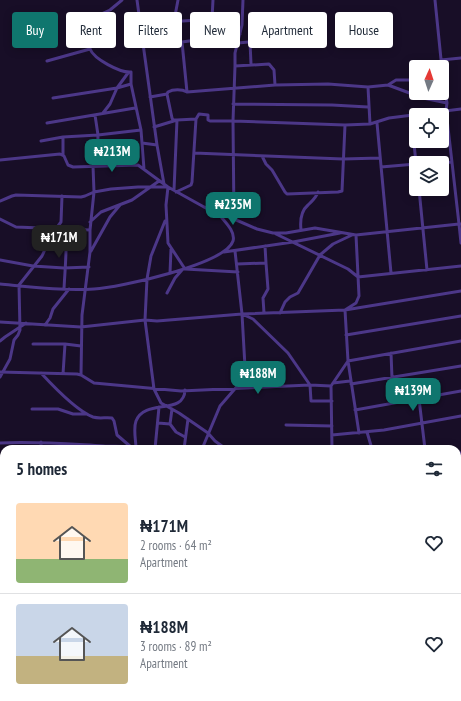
<!DOCTYPE html>
<meta charset="utf-8">
<style>
:root{--surface:#fff;--page:#f6f6f7;--text:#1f2937;--muted:#747a83;--line:#e0e1e3;--accent:#0f766e}
body{margin:0;font-family:"PT Sans Narrow",sans-serif;background:var(--page);color:var(--text);height:100vh;display:flex;flex-direction:column;font-size:15px;white-space:nowrap}
*{box-sizing:border-box;margin:0}
p{font-size:13px;color:var(--muted)}
.icon{flex:none;width:22px;height:22px;fill:none;stroke:currentColor;stroke-width:2;stroke-linecap:round;stroke-linejoin:round}
.map{position:relative;flex:1;overflow:hidden}
.details{position:absolute;left:0px;top:445px;width:461px;height:256px;display:flex;flex-direction:column;background:var(--surface);border-radius:12px 12px 0 0;box-shadow:0 2px 10px #0003}
.details>*{flex:none}
.banner{position:absolute;left:12px;top:12px;width:437px;height:36px;display:flex;gap:8px}
.needle{width:26px;rotate:3deg}
.tools{position:absolute;left:409px;top:60px;display:grid;gap:8px}
.tools a{display:grid;place-items:center;width:40px;height:40px;border-radius:4px;background:var(--surface);box-shadow:0 2px 10px #0003;font-size:20px}
.price{position:absolute;translate:-50% -34px;padding:0 9px;border-radius:8px;background:var(--accent);color:#fff;font-size:13px;line-height:26px;filter:drop-shadow(0 1px 2px #0008)}
.price::after{content:'';position:absolute;left:50%;top:24px;width:12px;height:9px;margin-left:-6px;background:inherit;clip-path:polygon(0 0,100% 0,50% 100%)}
.price.selected{background:#222;color:#fff}
ul{padding:0;list-style:none}
li{display:flex;align-items:center;gap:12px;height:100px;padding:0 16px}
li+li{border-top:1px solid var(--line)}
li span{display:grid;place-items:center;flex:none;width:112px;height:80px;border-radius:4px;color:#555}
li>.icon{margin-inline-start:auto}
span .icon{width:48px;height:48px;fill:#fffc;stroke-width:1}
li b{font-size:17px}
h2{display:flex;justify-content:space-between;align-items:center;height:48px;padding:0 16px;font-size:17px}
.pill{padding:0 14px;border-radius:4px;background:var(--surface);box-shadow:0 2px 10px #0003;font-size:14px;line-height:36px}
.pill.selected{background:var(--accent);color:#fff}
.map>svg:first-child{display:block}
</style>
<div class="map">
<svg width="461" height="701" viewBox="0 0 461 701">
<rect width="100%" height="100%" fill="#180e27"/>
<g fill="none" stroke-linecap="round" stroke-linejoin="round">
<path stroke="#4c3788" stroke-width="3" d="M122 0 110 10 99 15V21L91 31 90 49C94 59 120 73 131 72V84L141 130 144 169
M137 0 157 145 164 184
M213 0 212 19 213 37
M243 0 242 25 235 53V66L233 121 234 219 257 229 273 233H286L315 228 356 235 459 224 461 243
M435 0 443 79 447 103 446 110 459 224H461
M174 21 178 0
M139 23H154L212 19
M182 42 187 92
M250 42 251 64
M238 43 267 40
M142 45 182 42 240 34
M441 60 461 58
M47 61 90 49
M235 66 269 64 274 70 275 85 328 84 368 87 388 85 396 80H416
M388 85 423 98 447 103
M368 87 370 124
M167 94 172 118 173 120H177L174 190
M150 97 167 94 168 92C173 89 182 89 187 92L275 85
M53 98 117 88 131 84
M233 104 332 105 368 107
M103 113 110 104 117 88 128 73
M95 115 98 135 97 166
M411 115 416 163
M47 123 135 108
M377 123 391 273
M154 127 177 120 196 119
M63 137V155
M41 141 63 137 98 135 141 130
M142 143 157 145
M194 153 343 159 380 158
M262 156 266 164 272 170 285 192 287 194 338 192 342 191 345 125
M0 160 60 154 64 156 68 165 73 167 138 165 168 187 204 207 234 219
M434 163 452 162
M381 167 416 164
M419 189 427 270
M176 192 191 185 192 182 196 119 199 114 208 115V120L210 121H233L345 125 370 124 389 118 461 109
M0 201 12 196 16 195 81 197 85 196 94 192 111 189 138 187H168L166 205 168 243 185 269 238 272
M0 219 16 227 90 230
M165 221 151 256 147 279 145 320 154 389 161 403 179 413 208 433 215 441 226 449
M90 222 101 212 132 200 159 181
M301 230C300 221 301 211 308 205 313 200 316 198 318 192
M276 234 348 269 358 277 461 266
M356 235 359 296 356 303 345 310 348 361 359 433
M265 246 266 263
M91 251 110 217 120 205
M235 251 242 314 253 319 288 353 310 385 311 401H332
M224 252 293 242 340 233
M0 260 33 266 64 268 89 267
M237 264 266 263 268 289 263 298 264 313
M170 273 171 249
M0 284C31 287 63 291 94 289 118 288 226 264 233 241 236 231 223 220 218 213
M64 289C65 269 67 250 66 230
M167 293 175 278 182 270
M280 313 285 302 290 297 298 293 320 255 333 244 352 235
M0 322 81 327 145 320 157 321 242 314 345 310 461 291
M45 325 50 318 53 309 69 289
M346 335 461 316
M0 341 5 337 26 323
M33 344H65L63 374
M65 344 81 346
M391 353 392 378
M0 372 77 374 81 375 94 383 181 391 310 385 331 386
M41 373C53 386 77 411 93 417 99 419 106 417 112 418L114 421 117 435 131 447
M81 375 82 315 90 252V230L94 192 93 166
M0 377 10 359 14 340 18 335 20 330 19 285 42 256 52 234 61 222 62 196
M333 383 350 381
M351 384 461 366
M419 399 425 449
M32 409H58L73 414H86
M355 410 461 391
M158 423 170 424 176 432 185 437
M170 424 172 409
M286 425 332 426
M367 432 372 449
M332 435 384 430 461 416
M41 442V449
M0 443C35 441 68 444 103 446 115 447 128 445 140 449
M136 449C136 440 133 429 136 421 145 398 184 416 185 390
M155 449 159 407
M184 449 188 419
M202 449 220 406 240 383 243 377 245 367 242 314
M332 449 331 386 348 361 461 341
M457 453H461
M457 478 461 477
M0 503H4
M457 513 461 512
M0 546 4 545
M457 547 461 545
M0 587H4
M457 602 461 599
M0 643 4 657
M457 694 459 701
M0 695 4 693
M68 697 69 701
M131 697 132 701
M154 697 155 700 165 699
M252 697 257 701
M298 697 304 701
M387 697 388 701
M404 697 405 701
M22 701 24 697
M93 701 98 697
M142 701H155
M165 701V699L175 698
M317 701 318 697"/>
</g>
</svg>
<div class="tools">
<a><svg class="needle" viewBox="-14 -14 28 28"><path d="M0-13l5 13h-10z" fill="#e53935"/><path d="M0 13l5-13h-10z" fill="#747a83"/></svg></a>
<a><svg class="icon" aria-label="locate" viewBox="0 0 24 24"><circle cx="12" cy="12" r="6"/><path d="M12 2v4M12 18v4M2 12h4M18 12h4"/></svg></a>
<a><svg class="icon" aria-label="layers" viewBox="0 0 24 24"><path d="M12 4l9 5-9 5-9-5zM3 14l9 5 9-5"/></svg></a>
</div>
<b class="price" style="left:112px;top:173px">₦213M</b>
<b class="price" style="left:233px;top:226px">₦235M</b>
<b class="price selected" style="left:59px;top:259px">₦171M</b>
<b class="price" style="left:258px;top:395px">₦188M</b>
<b class="price" style="left:413px;top:412px">₦139M</b>
<div class="banner">
<a class="pill selected">Buy</a>
<a class="pill">Rent</a>
<a class="pill">Filters</a>
<a class="pill">New</a>
<a class="pill">Apartment</a>
<a class="pill">House</a>
</div>
<section class="details">
<h2>5 homes<svg class="icon" aria-label="filters" viewBox="0 0 24 24"><path d="M4 7h16M4 17h16"/><circle cx="9" cy="7" r="2"/><circle cx="15" cy="17" r="2"/></svg></h2>
<ul>
<li><span style="background:linear-gradient(#ffd9b3 70%,#8fb573 0)"><svg class="icon" aria-label="home" viewBox="0 0 24 24"><path d="M3 11l9-7 9 7M6 9v11h12V9"/></svg></span><div><b>₦171M</b><p>2 rooms · 64 m²</p><p>Apartment</p></div><svg class="icon" aria-label="heart" viewBox="0 0 24 24"><path d="M12 20l-8-8c-3-5 5-10 8-4 3-6 11-1 8 4z"/></svg></li>
<li><span style="background:linear-gradient(#c9d6e8 65%,#c2b280 0)"><svg class="icon" aria-label="home" viewBox="0 0 24 24"><path d="M3 11l9-7 9 7M6 9v11h12V9"/></svg></span><div><b>₦188M</b><p>3 rooms · 89 m²</p><p>Apartment</p></div><svg class="icon" aria-label="heart" viewBox="0 0 24 24"><path d="M12 20l-8-8c-3-5 5-10 8-4 3-6 11-1 8 4z"/></svg></li>
</ul>
</section>
</div>
